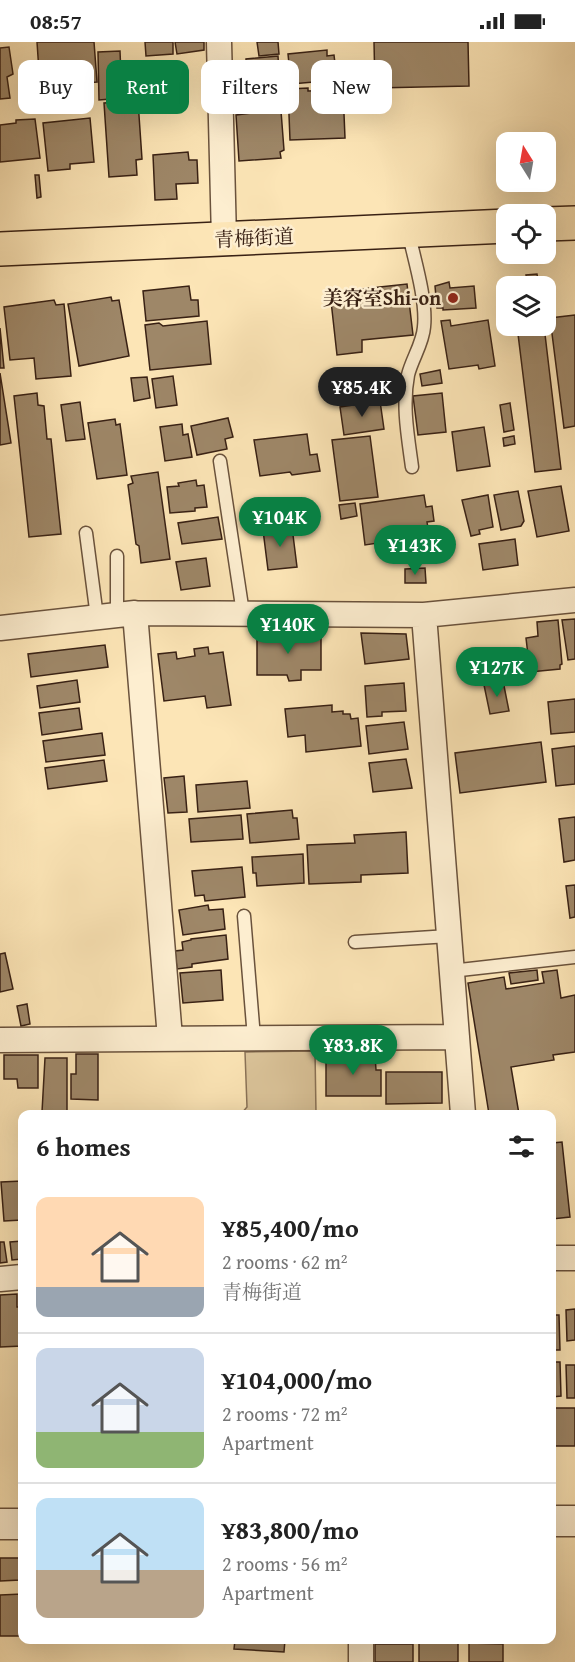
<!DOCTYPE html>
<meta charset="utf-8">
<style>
:root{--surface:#fff;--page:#f2f2f2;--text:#222;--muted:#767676;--line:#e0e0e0;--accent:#0b8043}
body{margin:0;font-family:"Gentium Book Plus","Noto Serif JP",serif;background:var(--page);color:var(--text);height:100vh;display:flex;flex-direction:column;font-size:22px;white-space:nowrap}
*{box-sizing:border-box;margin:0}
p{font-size:20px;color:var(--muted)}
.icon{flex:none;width:33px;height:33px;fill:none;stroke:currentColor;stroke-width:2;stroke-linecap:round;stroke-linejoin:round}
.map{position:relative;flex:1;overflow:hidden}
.drawer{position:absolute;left:18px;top:1068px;width:538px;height:534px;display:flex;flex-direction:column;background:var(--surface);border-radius:12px;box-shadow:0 6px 24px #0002}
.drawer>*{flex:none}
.hud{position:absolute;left:18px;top:18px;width:540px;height:54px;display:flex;gap:12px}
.needle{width:39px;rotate:349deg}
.tools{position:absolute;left:496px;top:90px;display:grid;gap:12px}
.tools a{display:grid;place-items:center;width:60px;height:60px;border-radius:12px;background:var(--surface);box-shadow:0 6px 24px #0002;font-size:30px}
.price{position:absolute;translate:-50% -51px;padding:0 14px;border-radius:21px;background:var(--accent);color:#fff;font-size:20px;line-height:39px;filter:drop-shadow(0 2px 3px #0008)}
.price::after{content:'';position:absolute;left:50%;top:36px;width:18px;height:14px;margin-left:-9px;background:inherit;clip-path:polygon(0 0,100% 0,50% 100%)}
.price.active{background:#222;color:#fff}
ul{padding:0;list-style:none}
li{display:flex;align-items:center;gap:18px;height:150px;padding:0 18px}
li+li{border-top:2px solid var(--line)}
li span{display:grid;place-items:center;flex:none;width:168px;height:120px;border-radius:12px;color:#555}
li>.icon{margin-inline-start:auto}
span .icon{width:72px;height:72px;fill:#fffc;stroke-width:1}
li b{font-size:26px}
h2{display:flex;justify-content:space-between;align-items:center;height:72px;padding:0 18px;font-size:26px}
.chip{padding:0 21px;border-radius:12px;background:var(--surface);box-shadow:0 6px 24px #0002;font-size:21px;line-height:54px}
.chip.active{background:var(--accent);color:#fff}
.status{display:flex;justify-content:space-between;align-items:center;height:42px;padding:0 30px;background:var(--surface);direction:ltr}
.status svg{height:16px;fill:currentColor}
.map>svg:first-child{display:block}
</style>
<div class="status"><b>08:57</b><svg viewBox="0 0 49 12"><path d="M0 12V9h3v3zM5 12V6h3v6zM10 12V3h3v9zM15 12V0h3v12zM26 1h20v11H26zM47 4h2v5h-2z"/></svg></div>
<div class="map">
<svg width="575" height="1620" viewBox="0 0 575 1620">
<rect width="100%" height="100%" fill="#fce5b6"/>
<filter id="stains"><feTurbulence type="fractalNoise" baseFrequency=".00333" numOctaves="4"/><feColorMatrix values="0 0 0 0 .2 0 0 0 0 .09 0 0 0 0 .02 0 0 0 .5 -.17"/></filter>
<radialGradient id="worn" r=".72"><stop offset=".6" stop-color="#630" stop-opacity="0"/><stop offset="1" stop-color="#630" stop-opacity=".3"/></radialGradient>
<path fill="#dbc49a" stroke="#8a7257" stroke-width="1.5" d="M315 1009 316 1071H450V1072H241L247 1065 245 1010Z"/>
<path fill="#9e8768" stroke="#392114" stroke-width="1.5" d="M37 0H94L97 40 40 44Z
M145 0H173V12L146 14Z
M175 0H204V8L177 12Z
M257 0H278L279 12 259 14Z
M374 0H468L469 44 375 46Z
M9 5 13 32 7 35 10 56 0 57V6Z
M327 8V14L334 13 337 38 291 42 288 12Z
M120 9 122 56 99 58 98 10Z
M278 14 280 49 247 50 246 17Z
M185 33 186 59 149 64 146 37Z
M308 46V49L343 48 345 96 290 98 288 47Z
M280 56 284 108 280 110 281 116 239 119 236 73 261 70V58Z
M138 59 142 117 136 118 137 133 109 135 104 61Z
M90 76 94 120 70 122V127L48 129 43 81Z
M35 77 40 116 0 120V83L16 81V78Z
M188 110 189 118H197L198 141 176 142 177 157 155 158 153 113Z
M35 133H39L41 155 37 156Z
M537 232 539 244H523H528L526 233Z
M449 240 450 246 474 244 476 266 443 268V266H437L435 244Z
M407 242 413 293 362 298V310L337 313 331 259 344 257 343 249Z
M189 244 191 258H198L199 274 146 279 143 249Z
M111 255 112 259 119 258 129 314 79 324 68 262Z
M54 258 56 263 64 262 71 334 36 337 34 316 10 318 4 265Z
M575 273V384L564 386 550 276Z
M450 278 451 284 488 278 495 324 479 327 478 323 449 327 441 279Z
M207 279 211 322 150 328 145 283 159 281 163 284Z
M517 284H544L561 427 535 430Z
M0 286 4 326H0Z
M440 328 442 341 422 344 420 332Z
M0 331 11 401 0 403Z
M173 334 177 363 156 366 152 337Z
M147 335 150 356 134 359 131 336Z
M37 351 38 363 44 364 47 397H51L61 492 29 495 14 354Z
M442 351 446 390 418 393 413 354Z
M380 359 384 387 344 393 340 365Z
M80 360 85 397 66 399 61 363Z
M510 361 514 388 504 390 500 363Z
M228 376 233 395 225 397 227 407 197 413 191 384Z
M115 377 116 383 120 382 127 433 97 437 88 381Z
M182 382 183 393 188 392 192 415 165 419 160 385Z
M484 385 490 424 457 429 452 390Z
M307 392 310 413 317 412 320 429 292 433 290 430 260 434 254 398Z
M370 394 378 455 340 459 332 398Z
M514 394 515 402 504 404 503 396Z
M158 430 170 517 141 521 139 504 136 502 128 443 133 441 131 434Z
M196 438 197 444 204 443 207 465 195 466V469L170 471 167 445 179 444 178 441Z
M561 444 569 489 537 495 528 449Z
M518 449 524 479 521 484 501 488 494 453Z
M424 453 426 465 432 464 434 479 427 480 430 498 417 499V495L365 503 360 462Z
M488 453 493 485 479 488 480 492 471 494 462 458Z
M355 461 357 474 341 477 339 463Z
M218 475 222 497 182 502 178 481Z
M292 485 297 525 268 528 263 488Z
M515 497 518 523 483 528 479 502Z
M206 516 210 544 181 548 176 520Z
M425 526 426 541H405V527Z
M575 577V617L568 618 562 578Z
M558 578 562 622 560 623V627L530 630 526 596 538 594 537 580Z
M361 591 406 592 409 617 365 622Z
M321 592V628H301V638L289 639 287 633H257V593Z
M105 603 108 625 31 635 28 612Z
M208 605 209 612 223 610 231 663 207 666 205 654 164 659 158 612 176 610 177 617 195 614 194 607Z
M77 638 80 660 40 666 37 644Z
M503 639 509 669 490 672 484 643Z
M404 641 406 669 382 670V674L367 675 365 644Z
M575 657V690L551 692 548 660Z
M332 663V670L343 669V672H350L351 677 358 676 361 704 306 710 305 693 288 695 285 667Z
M79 666 82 687 42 693 39 671Z
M404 680 408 707 369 712 366 684Z
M102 691 105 713 46 720 43 699Z
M541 700 546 740 460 751 455 711Z
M575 704V742L556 744 552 707Z
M406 717 412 746 373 750 369 721Z
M104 718 107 739 48 747 45 726Z
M184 734 187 770 168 771 164 736Z
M247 739 250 766 198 770 196 743Z
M292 768 293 776H297L299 797 250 801 247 772Z
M241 773 243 797 191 800 189 777Z
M575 775V818L564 820 559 777Z
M406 790 408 831 361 833V840L309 842 307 803 355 801 354 793Z
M303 812 304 841 257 844 256 831H253L252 815Z
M242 825 245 855 205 859 204 853 195 854 192 829Z
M575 843V875L570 876 566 844Z
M208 863 209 868 223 867 225 887 183 893 179 868Z
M226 893 228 917 192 922V925L177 927 175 909 183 908 182 900 191 898V897Z
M5 911 13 947 0 950V912Z
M221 928 223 958 183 961 180 931Z
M537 928 538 938 511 942 509 931Z
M557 928 561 956 575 953V1010L553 1013 554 1018 511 1025 519 1072H489L468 941 504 935 506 947 544 941 542 930Z
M27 962 30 982 21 984 17 964Z
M76 1012H98V1058L71 1057V1032H76Z
M4 1013H38V1046H18L17 1037H4Z
M326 1013H375L376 1028H381V1054H326Z
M45 1016H67V1070H42Z
M386 1030H442V1061L386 1062Z
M562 1100 570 1175 552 1177V1101Z
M22 1139V1178L4 1179 1 1140Z
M22 1199V1217L12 1218 10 1200Z
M0 1200H4L7 1220 0 1221Z
M17 1252V1265H22V1304L0 1305V1253Z
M575 1267V1298L567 1299 566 1268Z
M552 1273H559L560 1308H552Z
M552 1320H560L561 1354 552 1355Z
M566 1323H575V1356H567Z
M552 1366H575V1404H552Z
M0 1516H19L20 1538 0 1539Z
M22 1552V1594H0V1553Z
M235 1598H285L284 1610 234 1607Z
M458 1600V1620H419V1601Z
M469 1601 503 1602V1620H469Z
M375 1602H413V1620H375Z"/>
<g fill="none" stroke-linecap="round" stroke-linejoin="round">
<defs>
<path id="service" d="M408 189C414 216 427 258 424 285 423 301 412 317 408 333 402 364 408 395 412 425
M220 419 243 571
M86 491 97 575
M117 514V573
M244 874 254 996
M355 900 449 894
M451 929 575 915"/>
<path id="minor" d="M219 0 224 197
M135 571 170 996
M424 573 463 1072
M0 586 135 571 424 573 575 558
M0 998 457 995
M552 1216H575
M0 1237 22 1235
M361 1620V1598"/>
<path id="tertiary" d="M552 1479H575
M0 1482H22"/>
<path id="primary" d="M546 182 575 181
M0 207 507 184"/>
</defs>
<use href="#service" stroke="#6a523c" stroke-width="15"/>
<use href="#minor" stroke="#6a523c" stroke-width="27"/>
<use href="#tertiary" stroke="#6a523c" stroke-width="33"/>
<use href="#primary" stroke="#392114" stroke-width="36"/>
<use href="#service" stroke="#fdeed0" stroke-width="12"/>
<use href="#minor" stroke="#fdeed0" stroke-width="24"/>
<use href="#tertiary" stroke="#fdeed0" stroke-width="30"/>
<use href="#primary" stroke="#fce5b6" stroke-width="33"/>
</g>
<circle fill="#8f2418" stroke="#fdeed0" stroke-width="2" cx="453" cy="256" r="6"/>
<g text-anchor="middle" stroke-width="5" stroke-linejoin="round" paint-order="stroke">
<g font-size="20" fill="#392114" stroke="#fdeed0">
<text transform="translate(254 196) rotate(-3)" y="7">青梅街道</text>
</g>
<g font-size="20" font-weight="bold" fill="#392114" stroke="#fdeed0" text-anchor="end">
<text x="441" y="263">美容室Shi-on</text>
</g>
</g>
<rect width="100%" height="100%" filter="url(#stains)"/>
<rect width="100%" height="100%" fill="url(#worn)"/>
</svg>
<div class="tools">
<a><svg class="needle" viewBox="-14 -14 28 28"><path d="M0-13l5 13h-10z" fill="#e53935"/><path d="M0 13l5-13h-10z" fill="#767676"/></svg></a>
<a><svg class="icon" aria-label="locate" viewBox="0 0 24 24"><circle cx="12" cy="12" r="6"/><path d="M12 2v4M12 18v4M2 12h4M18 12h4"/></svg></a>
<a><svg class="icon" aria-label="layers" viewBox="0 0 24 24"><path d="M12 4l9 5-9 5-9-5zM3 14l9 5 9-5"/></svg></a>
</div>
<b class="price active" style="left:362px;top:376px">¥85.4K</b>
<b class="price" style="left:280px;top:506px">¥104K</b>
<b class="price" style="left:415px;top:534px">¥143K</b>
<b class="price" style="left:288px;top:613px">¥140K</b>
<b class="price" style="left:497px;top:656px">¥127K</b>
<b class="price" style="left:353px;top:1034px">¥83.8K</b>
<div class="hud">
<a class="chip">Buy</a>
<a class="chip active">Rent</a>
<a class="chip">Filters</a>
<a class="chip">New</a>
</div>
<section class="drawer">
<h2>6 homes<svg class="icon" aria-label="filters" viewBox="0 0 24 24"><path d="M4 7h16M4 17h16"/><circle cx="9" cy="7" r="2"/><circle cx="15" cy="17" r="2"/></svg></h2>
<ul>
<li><span style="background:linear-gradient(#ffd9b3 75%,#9aa5b1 0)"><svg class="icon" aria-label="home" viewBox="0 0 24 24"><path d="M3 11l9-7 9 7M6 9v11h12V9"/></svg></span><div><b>¥85,400/mo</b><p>2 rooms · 62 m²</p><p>青梅街道</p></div></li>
<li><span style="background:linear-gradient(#c9d6e8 70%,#8fb573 0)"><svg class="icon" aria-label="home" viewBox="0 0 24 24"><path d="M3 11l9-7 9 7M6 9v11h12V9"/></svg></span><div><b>¥104,000/mo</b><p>2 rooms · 72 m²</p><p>Apartment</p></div></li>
<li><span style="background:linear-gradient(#bfe0f5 60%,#b9a48a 0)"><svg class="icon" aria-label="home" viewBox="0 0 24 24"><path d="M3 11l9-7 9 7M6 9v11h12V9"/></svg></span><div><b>¥83,800/mo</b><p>2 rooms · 56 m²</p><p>Apartment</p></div></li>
</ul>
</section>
</div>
